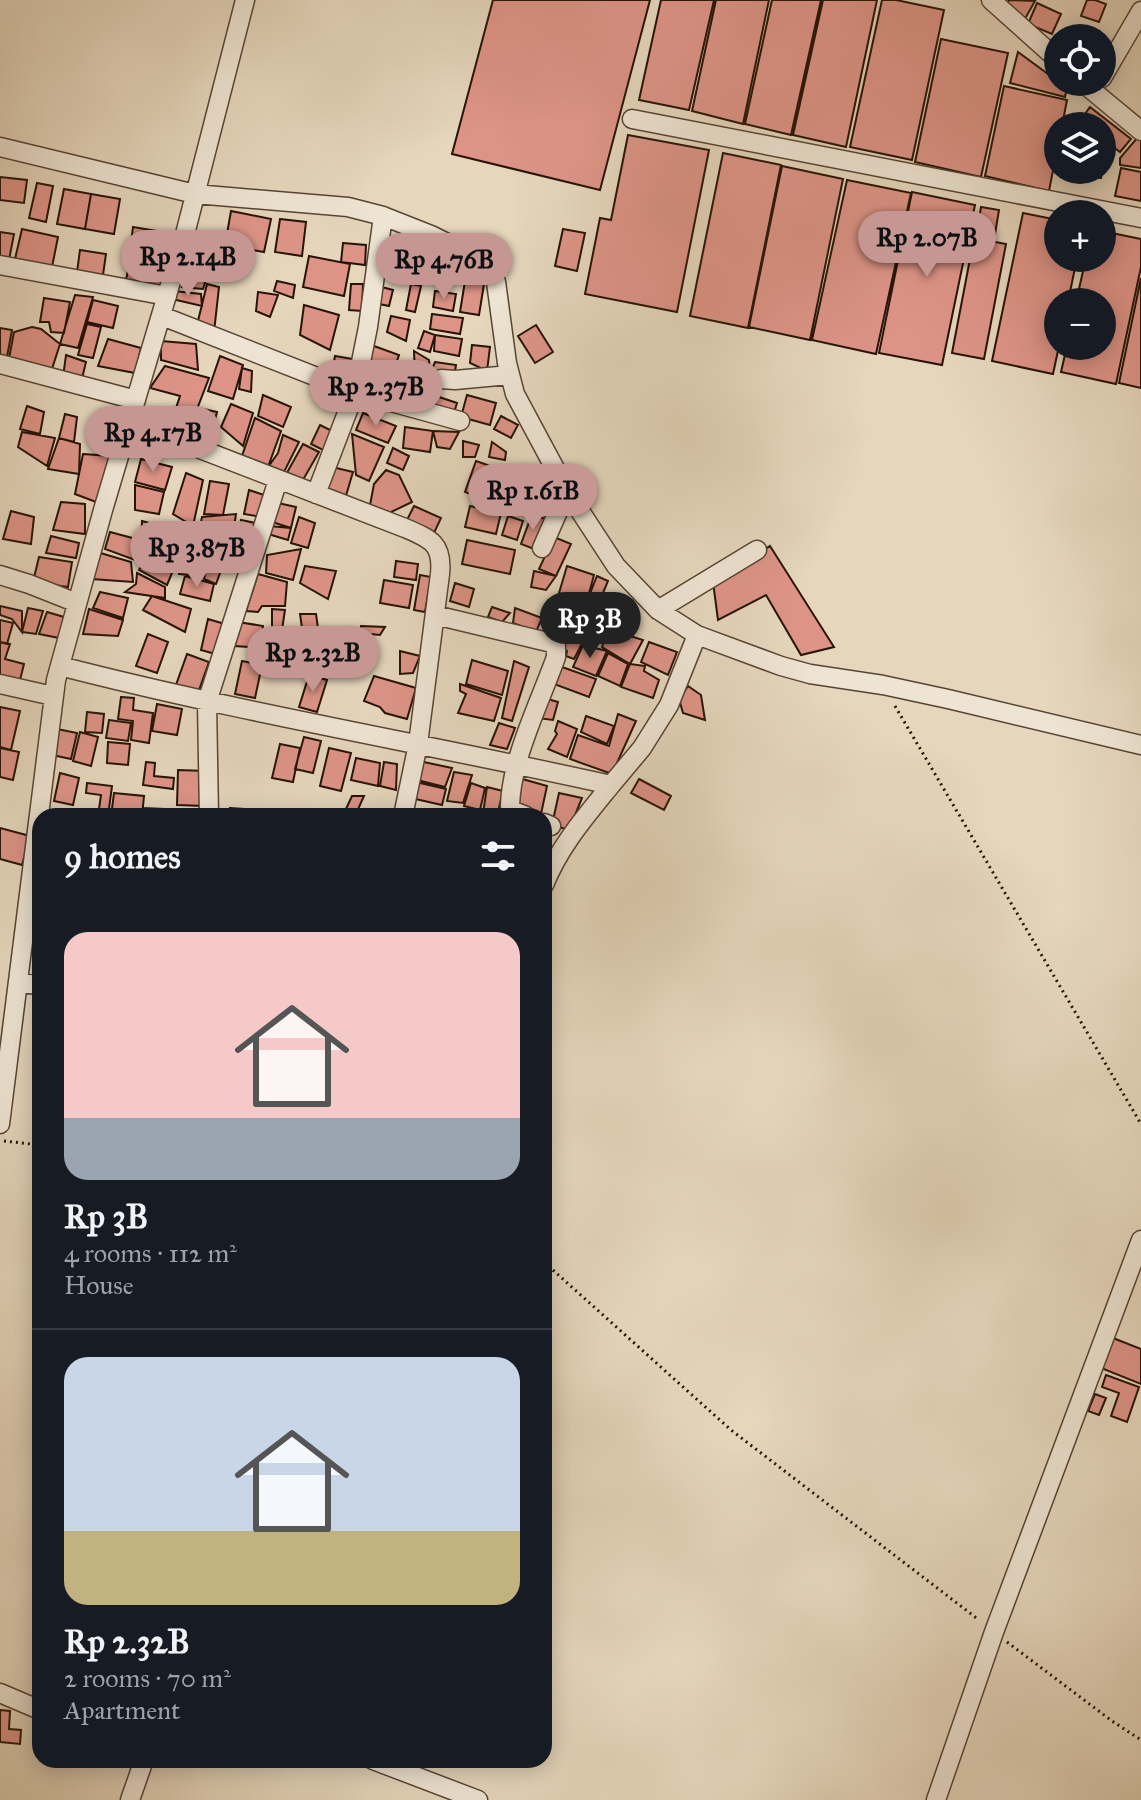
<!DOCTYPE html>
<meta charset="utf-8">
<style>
:root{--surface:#171b24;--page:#242831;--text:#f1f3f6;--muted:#9ea1a6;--line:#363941;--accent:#c59692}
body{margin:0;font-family:"IM FELL Great Primer",serif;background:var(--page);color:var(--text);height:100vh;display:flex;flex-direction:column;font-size:30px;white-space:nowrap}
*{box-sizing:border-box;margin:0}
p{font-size:26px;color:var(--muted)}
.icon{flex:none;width:44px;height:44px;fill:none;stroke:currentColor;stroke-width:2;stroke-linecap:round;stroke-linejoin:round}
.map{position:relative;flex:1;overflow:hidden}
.sheet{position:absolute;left:32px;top:808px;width:520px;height:960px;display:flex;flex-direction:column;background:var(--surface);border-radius:24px;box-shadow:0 4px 20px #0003}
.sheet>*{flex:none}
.controls{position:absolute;left:1044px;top:24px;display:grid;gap:16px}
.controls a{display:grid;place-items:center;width:72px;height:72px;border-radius:50%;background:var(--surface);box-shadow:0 4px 20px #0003;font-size:40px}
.price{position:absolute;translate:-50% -68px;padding:0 18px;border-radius:28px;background:var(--accent);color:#111;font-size:26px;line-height:52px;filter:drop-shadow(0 2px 4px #0008)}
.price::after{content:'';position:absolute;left:50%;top:48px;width:24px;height:18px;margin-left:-12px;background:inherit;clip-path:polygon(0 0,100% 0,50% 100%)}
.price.on{background:#222;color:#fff}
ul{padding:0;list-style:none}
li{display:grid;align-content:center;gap:16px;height:424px;padding:0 32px}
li+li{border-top:2px solid var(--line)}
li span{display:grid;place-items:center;height:248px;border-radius:24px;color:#555}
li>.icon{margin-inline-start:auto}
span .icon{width:144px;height:144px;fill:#fffc;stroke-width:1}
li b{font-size:34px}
h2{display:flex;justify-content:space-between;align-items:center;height:96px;padding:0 32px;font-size:34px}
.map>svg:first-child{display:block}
</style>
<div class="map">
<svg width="1141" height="1800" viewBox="0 0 1141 1800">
<rect width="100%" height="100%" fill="#e5d6bc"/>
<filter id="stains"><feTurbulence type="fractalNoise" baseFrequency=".0025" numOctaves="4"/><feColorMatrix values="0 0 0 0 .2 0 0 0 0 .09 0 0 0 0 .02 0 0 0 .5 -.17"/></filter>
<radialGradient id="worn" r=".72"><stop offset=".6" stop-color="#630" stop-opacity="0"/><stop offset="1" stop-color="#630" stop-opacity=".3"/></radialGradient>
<path fill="#dd9487" stroke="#281307" stroke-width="2" d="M493 0H650L600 190 452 154Z
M661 0H714L689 110 639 100Z
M716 0H769L743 124 692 111Z
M772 0H821L791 135 745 124Z
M823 0H877L846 147 793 135Z
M882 0H896L944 10 912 160 850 147Z
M1009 0 1035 1 1021 26 1003 10Z
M1087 0H1095L1106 4 1099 22 1081 16Z
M1037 3 1061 14 1052 34 1028 24Z
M941 39 1008 53 981 177 915 162Z
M1018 52 1067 88 1065 97 1010 83Z
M1004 86 1067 100 1062 126H1058V145L1049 191 985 176Z
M1090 107 1131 139 1120 152 1102 138V126H1086L1080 121Z
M628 135 709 150 677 312 585 294 600 218 611 220Z
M1138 137 1141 140V168L1120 165V158Z
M1102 151 1106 152 1101 178 1070 172 1071 170H1102Z
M723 153 781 165 748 328 690 316Z
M782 166 843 179 810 340 749 327Z
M1121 168 1141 172V201L1115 196Z
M0 177 27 180 24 203 0 200Z
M847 180 911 193 876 354 812 340Z
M37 183 53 186 46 222 29 218Z
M64 189 91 194 85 229 57 224Z
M912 192 975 205 942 365 879 353Z
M91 194 120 199 114 234 85 229Z
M981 207 999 210 994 240 976 237Z
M231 211 271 219 264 252 225 245Z
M1023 213 1058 220V258H1077L1068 302H1058L1059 346 1053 374 992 361Z
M280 219 306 222 302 256 275 252Z
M133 227 169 233 165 256 130 251Z
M22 229 58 237 52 267 15 259Z
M563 229 585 233 577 271 555 266Z
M1102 231 1141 239V267L1116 384 1061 372 1067 346H1102V302H1076L1086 258H1102Z
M0 232 14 234 9 260 0 258Z
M974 238 1006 244 984 359 952 353Z
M343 243 366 245 365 265 341 262Z
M80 250 106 254 103 275 77 272Z
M131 256 166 263 161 286 126 280Z
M309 256 350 264 344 296 303 287Z
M188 269 208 273 203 289 182 287Z
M1141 278V388L1119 383Z
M277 281 295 285 293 298 274 291Z
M465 281 484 284 479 315 460 312Z
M207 284 219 287 214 332 197 325Z
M351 284H363L362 311 349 310Z
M411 284 421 286 415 312 406 310Z
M378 286 393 290 389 306 374 303Z
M174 291 201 294 202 306 172 299Z
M435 291 456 294 453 311 433 307Z
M258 292 278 295 270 317 256 311Z
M75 295 93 297 78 348 60 344Z
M44 298 70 302 64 333 51 332 49 322H40Z
M93 300 118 306 113 328 87 322Z
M304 305 339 315 330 350 300 335Z
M432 314 463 318 460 334 430 329Z
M391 316 410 320 406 341 387 332Z
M87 324 101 327 93 358 78 355Z
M536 325 553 352 535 363 518 336Z
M32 327 41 329 60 344 52 369 8 364 14 332Z
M0 328 12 330 7 357 0 355Z
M424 331 435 335 430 352 418 348Z
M435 335 462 339 459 356 434 351Z
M108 339 141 348 135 373 98 366Z
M161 341 196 344 198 370 161 360Z
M472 345 490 347 487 371 470 363Z
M374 346 399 355 391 377 366 367Z
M414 351 429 360 430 374 415 375Z
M66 355 86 362 81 383 63 377Z
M220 356 243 365 233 399 208 391Z
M335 356 353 359 351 383 331 380Z
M435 362 456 365 454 378 430 374Z
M165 366 209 378 192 422 173 417 180 396 150 388Z
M242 368 252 371 251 392 239 389Z
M391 377 409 380 406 396 388 392Z
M263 395 291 407 283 427 258 416Z
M467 395 496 403 490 425 461 417Z
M436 396 457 403 454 413 432 406Z
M231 404 253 413 243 446 221 427Z
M27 406 44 412 40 434 20 429Z
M199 408 217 412 211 436 191 433Z
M363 413 396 426 388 443 356 430Z
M65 414 77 417 74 442 59 438Z
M501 416 518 425 511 438 494 429Z
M255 418 281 431 268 467 242 456Z
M320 425 336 433 327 452 311 444Z
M405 427 433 431 430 452 403 448Z
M433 431 459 432 450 449 437 447Z
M22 432 55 438 47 466 18 447Z
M352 434 384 447 369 481 356 475Z
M283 435 299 442 281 478 266 470 278 453Z
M59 438 80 444 79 474 48 469Z
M463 441 479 445 475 457H463Z
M492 442 506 452 505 460 489 457Z
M303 444 319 452 300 485 284 478Z
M393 448 409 456 403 470 387 463Z
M83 454 111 456 96 502 75 494Z
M141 459 172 467 165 490 135 482Z
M476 461 513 474 502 506 465 492Z
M332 467 353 472 345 499 324 491Z
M522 469 541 476 532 501 513 494Z
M386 470 399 475 412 502 387 514 370 505 374 484Z
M186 473 203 480 193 526 173 514Z
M210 481 229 484 223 515 204 514Z
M135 485 164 492 159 514 135 510Z
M249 490 270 497 262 517 244 514Z
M61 502 85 504V534L53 530Z
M278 503 296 507 291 528 272 522Z
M414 506 441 518 434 533 407 520Z
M470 506 501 513 496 534 465 527Z
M11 511 34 517 31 544 3 539Z
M236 514 232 540 199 532 202 517Z
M532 514 545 519 534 549 521 544Z
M508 516 523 521 517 540 502 535Z
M299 517 315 523 308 548 291 543Z
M241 520 256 523 253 548 235 544Z
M142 521 179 531 176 570 141 554Z
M269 526 291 528 288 540 268 534Z
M184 531 199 535 198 550 182 546Z
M110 532 140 540 135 560 105 549Z
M51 536 79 543 76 558 46 553Z
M554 537 571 544 556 576 539 569Z
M204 538 221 540 217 559 200 552Z
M467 540 515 550 510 574 462 564Z
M225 543 251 550 244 567 219 562Z
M770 546 834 647 801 655 766 595 718 620 713 582Z
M301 549 293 580 266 573 267 555Z
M181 550 205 558 201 577 179 574Z
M97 552 131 562 133 582 92 579Z
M39 557 72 562 68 587 33 582Z
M208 559 223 565 216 584 204 579Z
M145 561 172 573 167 585 139 570Z
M396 561 418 564 416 580 394 577Z
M305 566 336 571 328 599 300 583Z
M567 566 594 575 587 601 559 593Z
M534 571 556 576 546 590 531 587Z
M137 573 165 587V598L125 592 136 584Z
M258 574 287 582 285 606H262L258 612 246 611Z
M420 575 431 577 425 612 414 610Z
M185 576 214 584 210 601 180 594Z
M597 576 608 581 598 605 587 601Z
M384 580 413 585 409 608 380 603Z
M455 583 474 589 469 607 450 601Z
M100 592 128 598 123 618 93 608Z
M152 596 191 609 185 632 143 610Z
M555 602 577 610 567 635 545 626Z
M0 606 22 611V632L12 619 0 615Z
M492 607 510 613 502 622 488 617Z
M28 608 43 611 36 634 22 632Z
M515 608 542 618 536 632 513 623Z
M89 609 123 620 118 636 83 634Z
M272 609 285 610 282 630H272Z
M47 612 64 617 59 638 39 634Z
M300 614H316L318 628H302Z
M208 619 228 625 219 655 201 650Z
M579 619 595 626 584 633 569 630Z
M0 620 13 623 7 644 0 642Z
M238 622 263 626 261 648 235 646Z
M361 626 385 627 380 635 360 633Z
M608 629 643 640 630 664 602 647Z
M148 634 168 642 157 673 136 666Z
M587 634 574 659 566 656 567 651 559 647 562 635Z
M0 642 10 644 5 659 24 664 19 684 0 679Z
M649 642 677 652 668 675 641 662Z
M583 645 607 651 596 676 573 667Z
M352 650 369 656 356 675Z
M400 651 420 656 413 673 400 674Z
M608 653 628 664 620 686 598 676Z
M187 654 209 662 198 693 176 685Z
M472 660 508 671 502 695 466 684Z
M242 661 262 665 255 698 235 694Z
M514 661 529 667 512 721 502 718Z
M630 664 645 666 644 671 659 680 653 698 621 687Z
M562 667 596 679 589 697 554 684Z
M309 675 327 680 317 712 299 707Z
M374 676 416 688 407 719 385 713 380 707 364 701Z
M460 684 501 698 494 721 458 713 466 694 460 691Z
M688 686 701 695 705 720 683 713 679 699Z
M121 697 134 698 133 710 153 713 149 743 131 740 133 721 118 719Z
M544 698 558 702 553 720 537 718Z
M157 704 182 709 177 735 152 731Z
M0 707 20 711 11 750 0 747Z
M87 712 104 714 102 733 85 732Z
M618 714 636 721 612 774 570 759 578 735 609 746Z
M586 716 614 726 607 744 581 732Z
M109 720 131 723 128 741 106 738Z
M558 721 577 729 567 757 548 749 557 734 555 731Z
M499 723 515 728 507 749 490 745Z
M57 729 77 733 71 759 52 755Z
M80 732 98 737 91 766 73 761Z
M304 737 321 741 313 773 295 769Z
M108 742 130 744 128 765 107 763Z
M280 744 300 748 293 782 272 778Z
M0 748 19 752 13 780 0 777Z
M329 748 351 753 341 791 320 786Z
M356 758 380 763 378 786 351 780Z
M419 761 452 768 445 787 417 780Z
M146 762 155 763 154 776 174 778 173 789 143 785Z
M384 762 397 764 396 790 380 786Z
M178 770 206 771 204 806 177 805Z
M454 772 472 775 463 803 447 801Z
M60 773 79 778 73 805 54 801Z
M519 778 547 786 541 814 512 806Z
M639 779 671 796 664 810 631 793Z
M416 782 446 789 442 805 411 798Z
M87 783 112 786 108 816H98L101 795 86 793Z
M471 783 485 788 480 810 464 806Z
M487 787 503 791 497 816 483 813Z
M114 793 144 796 142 816H111Z
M559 793 582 798 569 830 552 825Z
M352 796H364L355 816 345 811Z
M143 808 164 809V816H142Z
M230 808 261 810V816H223V812H230Z
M200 809V816H173L172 811Z
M0 828 30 836 22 865 0 859Z
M1113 1338 1141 1349V1384L1101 1368Z
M1106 1375 1139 1387 1127 1422 1111 1416 1119 1393 1102 1387Z
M1095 1394 1106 1398 1099 1415 1088 1411Z
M0 1710 10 1711 9 1729 21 1730 20 1744 0 1742Z"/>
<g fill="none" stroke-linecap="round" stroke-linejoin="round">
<defs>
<path id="minor" d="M991 0 1058 60
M1102 78 1141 11
M1082 82 1141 131
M632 119 1141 218
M0 147 195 194 348 207 383 216 431 235 453 246 488 270 496 282 507 363 515 394 567 491 616 566 658 610 697 635 781 666 810 674 883 685 948 699 1141 745
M0 265 167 296
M162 316 355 392 460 421
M0 364 136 400
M441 379 455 380 510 375
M130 422 405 528C431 539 443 544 440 574L418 744 403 816
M316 494 355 392 368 327 383 216
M542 548 567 491
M0 575 29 584 77 603
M658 610 757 550
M435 615 552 643 556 646V657C540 702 511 759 510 806L514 811 526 816
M60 666C242 713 427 744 611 785L642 748 669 705 697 635
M0 684 53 696
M209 816 207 702 278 480
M544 823 551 826
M544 885C559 847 585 817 611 785
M19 983 40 985
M0 1124 56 680 103 510 184 238 245 0
M0 1693 40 1710
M373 1760 478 1800
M130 1800 144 1760
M936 1800 994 1632 1141 1240"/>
</defs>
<use href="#minor" stroke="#574434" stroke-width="21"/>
<path stroke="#281307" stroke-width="3" stroke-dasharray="2 4" stroke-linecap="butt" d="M895 706 1141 1124
M4 1141 40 1145
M544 1262 731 1430 979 1620
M1007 1642 1112 1721 1141 1740"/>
<use href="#minor" stroke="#eee4d3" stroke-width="18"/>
</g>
<rect width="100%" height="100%" filter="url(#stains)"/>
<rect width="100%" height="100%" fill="url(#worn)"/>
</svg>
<div class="controls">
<a><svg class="icon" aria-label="locate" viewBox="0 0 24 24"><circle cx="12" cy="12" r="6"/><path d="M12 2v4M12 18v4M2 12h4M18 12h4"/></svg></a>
<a><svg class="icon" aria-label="layers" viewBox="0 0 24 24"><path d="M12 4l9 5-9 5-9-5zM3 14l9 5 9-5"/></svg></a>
<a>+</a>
<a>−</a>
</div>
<b class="price" style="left:927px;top:279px">Rp 2.07B</b>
<b class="price" style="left:188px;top:298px">Rp 2.14B</b>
<b class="price" style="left:444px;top:301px">Rp 4.76B</b>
<b class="price" style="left:376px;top:428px">Rp 2.37B</b>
<b class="price" style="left:153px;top:474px">Rp 4.17B</b>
<b class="price" style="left:533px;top:532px">Rp 1.61B</b>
<b class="price" style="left:197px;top:589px">Rp 3.87B</b>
<b class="price on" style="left:590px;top:660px">Rp 3B</b>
<b class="price" style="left:313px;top:694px">Rp 2.32B</b>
<section class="sheet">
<h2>9 homes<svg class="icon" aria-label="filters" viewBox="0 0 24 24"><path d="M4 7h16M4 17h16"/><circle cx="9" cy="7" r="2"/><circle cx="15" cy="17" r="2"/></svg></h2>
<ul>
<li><span style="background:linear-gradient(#f6c9c9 75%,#9aa5b1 0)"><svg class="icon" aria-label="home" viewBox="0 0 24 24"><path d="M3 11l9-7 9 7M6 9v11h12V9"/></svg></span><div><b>Rp 3B</b><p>4 rooms · 112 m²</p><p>House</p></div></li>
<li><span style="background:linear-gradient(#c9d6e8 70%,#c2b280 0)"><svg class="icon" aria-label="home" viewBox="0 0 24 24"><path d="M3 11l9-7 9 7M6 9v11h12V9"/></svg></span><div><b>Rp 2.32B</b><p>2 rooms · 70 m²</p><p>Apartment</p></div></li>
</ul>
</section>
</div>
